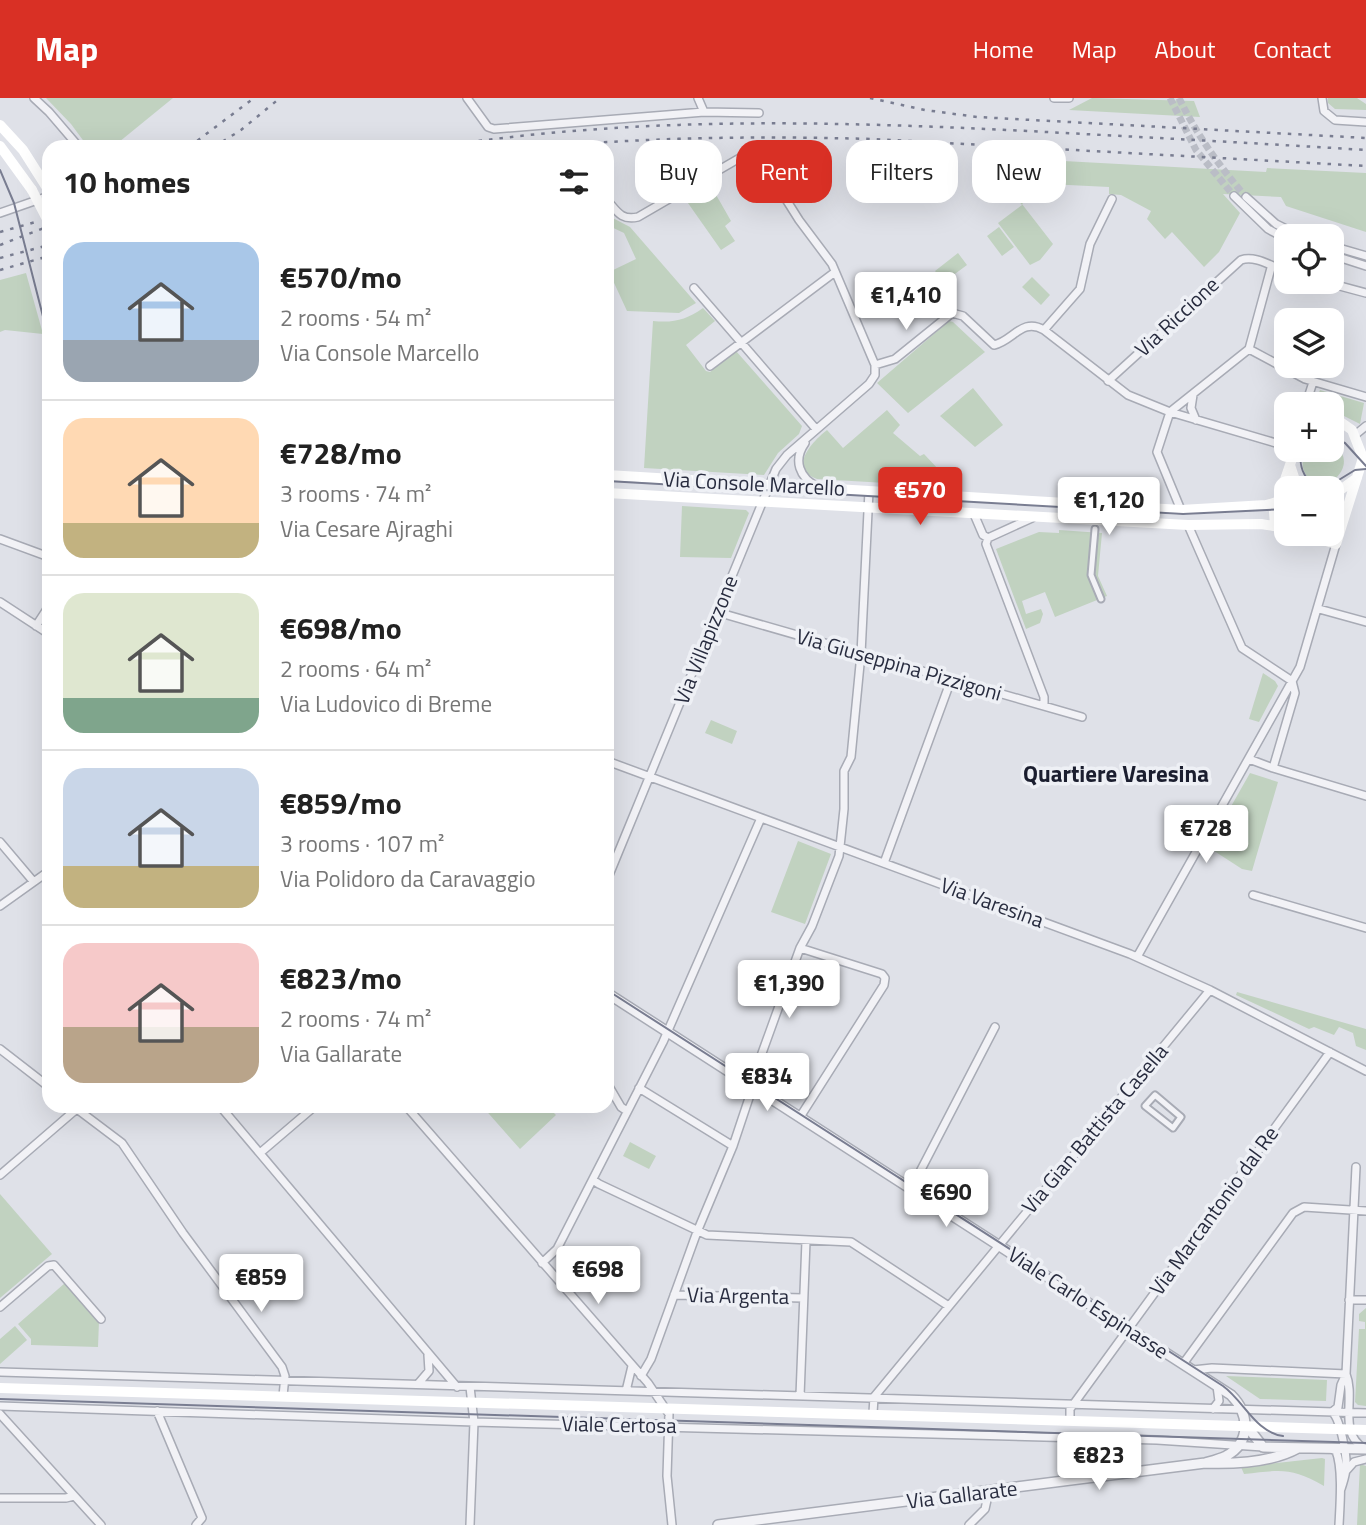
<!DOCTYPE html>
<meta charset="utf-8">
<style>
:root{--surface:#fff;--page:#f2f2f2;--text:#222;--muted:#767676;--line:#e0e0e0;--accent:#d93025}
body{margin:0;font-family:"Titillium Web",sans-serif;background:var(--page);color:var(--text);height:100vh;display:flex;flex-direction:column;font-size:26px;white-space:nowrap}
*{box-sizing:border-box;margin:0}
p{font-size:23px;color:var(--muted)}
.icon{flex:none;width:38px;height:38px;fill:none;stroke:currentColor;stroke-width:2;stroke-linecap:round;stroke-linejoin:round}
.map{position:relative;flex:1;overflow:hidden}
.drawer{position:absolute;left:42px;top:42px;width:572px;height:973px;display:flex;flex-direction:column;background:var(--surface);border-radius:21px;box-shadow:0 7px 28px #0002}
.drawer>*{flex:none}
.guide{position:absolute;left:635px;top:42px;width:625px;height:63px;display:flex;gap:14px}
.buttons{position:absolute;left:1274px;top:126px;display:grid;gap:14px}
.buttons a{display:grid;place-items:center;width:70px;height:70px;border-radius:14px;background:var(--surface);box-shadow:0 7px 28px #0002;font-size:35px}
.price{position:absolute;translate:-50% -60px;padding:0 16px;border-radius:7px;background:#fff;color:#222;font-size:23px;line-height:46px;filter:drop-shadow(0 2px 4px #0008)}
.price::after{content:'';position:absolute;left:50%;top:42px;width:21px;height:16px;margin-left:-10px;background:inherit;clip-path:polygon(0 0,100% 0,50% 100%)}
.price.on{background:var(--accent);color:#fff}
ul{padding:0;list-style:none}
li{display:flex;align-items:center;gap:21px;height:175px;padding:0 21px}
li+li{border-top:2px solid var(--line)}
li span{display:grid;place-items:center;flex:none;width:196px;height:140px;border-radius:21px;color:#555}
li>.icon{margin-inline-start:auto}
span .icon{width:84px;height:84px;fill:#fffc;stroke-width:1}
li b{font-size:30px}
h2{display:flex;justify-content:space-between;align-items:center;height:84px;padding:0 21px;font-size:30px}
.pill{padding:0 24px;border-radius:21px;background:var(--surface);box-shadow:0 7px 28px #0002;font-size:24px;line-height:63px}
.pill.on{background:var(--accent);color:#fff}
header{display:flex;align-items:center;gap:42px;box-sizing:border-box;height:98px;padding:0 35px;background:var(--accent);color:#fff}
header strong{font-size:33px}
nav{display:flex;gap:38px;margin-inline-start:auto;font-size:24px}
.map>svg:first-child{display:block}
</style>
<header>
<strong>Map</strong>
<nav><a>Home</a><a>Map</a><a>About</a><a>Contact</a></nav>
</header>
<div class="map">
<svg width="1366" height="1427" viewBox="0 0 1366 1427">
<rect width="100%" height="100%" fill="#dfe1e8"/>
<path fill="#c1d2c0" d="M46 0H173L119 44 121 49H88L71 26Z
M1092 0 1194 3 1200 19 1069 12Z
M1328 0H1357L1366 6V12L1335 11 1328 5Z
M920 59 945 66 928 81 920 68 906 66Z
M1027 61 1266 74 1267 70 1366 75V134L1286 108 1281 99 1223 96 1240 115 1219 154 1204 169 1172 134 1165 141 1147 121 1151 113 1121 97 1109 96V89L1048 86 1022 106 1053 146 1040 162 1030 167 998 125 1022 107 1002 84Z
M707 81 731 123 725 128 735 143 721 152 683 98Z
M607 117 630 129 696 205 679 215 627 213 609 174 636 161 624 135 607 127Z
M999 129 1014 149 1002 158 987 138Z
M958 155 967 167 944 184 935 173Z
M26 175 43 236 5 232 0 234V182Z
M1032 179 1050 197 1041 207 1022 189Z
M703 210 715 223 686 247 706 273 710 274 736 253 802 328 799 336 778 355 764 377 644 370 653 223C674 225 686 222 703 210Z
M949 223 953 224 985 254 908 315 877 285Z
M973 290 1003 327 975 349 940 318Z
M1320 292 1364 305 1360 326 1340 316 1332 315V306H1314Z
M887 312 900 327 893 335 920 358 924 356 955 389 817 381C787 370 813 343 827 332L843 350Z
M1332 345C1366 367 1318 407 1304 373 1301 365 1303 358 1307 352H1332Z
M682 408 746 412 749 415 731 460 680 459Z
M1059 432 1102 435 1098 478 1107 498 1055 519 1045 494 1022 503 1026 516 1041 511 1043 516 1040 525 1026 531 996 451 1039 434 1059 435Z
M1263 575 1275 583 1278 588 1259 624 1249 621Z
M711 622 737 633 732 646 705 635Z
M1250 675 1278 684 1252 773 1242 771 1208 749Z
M798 743 831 756 805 826 771 814Z
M1237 894 1366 931V952L1356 948 1353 935 1339 929 1334 937 1314 929 1309 931 1236 897Z
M482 1008H547L556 1017 520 1051Z
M630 1044 656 1058 649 1071 623 1058Z
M0 1096 52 1156 0 1200Z
M65 1185 99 1223 98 1249 31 1247V1241L18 1226Z
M1366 1210V1308L1358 1307 1355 1304 1359 1231H1365V1224L1359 1223V1216Z
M15 1228 27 1242 0 1266V1241Z
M1226 1278 1327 1282 1326 1303 1260 1301Z
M1322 1360 1325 1361 1324 1388C1291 1369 1281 1372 1244 1376L1241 1369Z
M1360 1366 1366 1368V1427H1357Z"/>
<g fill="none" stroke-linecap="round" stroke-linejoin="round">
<path stroke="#babdc6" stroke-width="7" stroke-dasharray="7 3.5" stroke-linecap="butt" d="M1170 0 1196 52 1234 98
M1179 0C1197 37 1219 68 1246 99"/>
<defs>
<path id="pedestrian" d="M1095 431 1091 477 1101 501
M1155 997 1181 1019 1173 1030 1145 1008Z"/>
<path id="minor" d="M34 0 49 14 79 49
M467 0 488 29 494 31 704 14 759 15
M698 0 704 14
M1054 0H1069
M1322 0 1324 13 1335 22 1366 24
M1234 98 1268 131 1286 141
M1246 99 1276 126 1300 138
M607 102C617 113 621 123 638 119L750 54 754 52 765 55 774 65 778 71 782 95 799 122 832 166 875 267V277L869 286 787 357 776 371 607 782
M0 115 49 98
M1332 148 1366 158
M1332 157 1366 168
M1325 184 1366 195
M694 190 816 331
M1044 232 1080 191 1090 146 1112 101
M1249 251 1305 281 1366 299
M875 267 895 261 952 215 963 218 994 247C1013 243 1022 219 1044 232L1128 297 1170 314 1286 348
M710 268 835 174
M1108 283 1241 162C1256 157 1272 169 1286 173
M1193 297 1191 310 1196 322
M1306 306 1313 284
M1355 337 1366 328
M805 345C793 362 799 380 818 389
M1181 412 1157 354 1170 314 1249 251 1271 170
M974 416 983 437 988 440 986 446 1044 599V608
M1188 427 1242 550 1292 583
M988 440 1032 420
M0 441 49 459
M0 504 49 536
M1319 511 1366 524
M717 514 1082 619
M36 528 49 508
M1249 661 1273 670 1366 698
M607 663 1130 856 1210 892 1366 973
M1273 670 1295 595 1292 583
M0 744 33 783
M884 765 951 582
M1253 797 1366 830
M0 808 49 773
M800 850 882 876 885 880 884 887 800 1019
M1137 859 1300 569 1336 446
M0 951 49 989
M607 985 621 1009 627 1013
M639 990 733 1048
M73 1008 122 1045 183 1135 282 1269 285 1278 283 1298
M220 1008 457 1289
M406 1008 648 1285 669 1316 667 1378 672 1427
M260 1055 315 1008
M1356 1069 1346 1276C1356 1301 1337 1335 1365 1351
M0 1077 80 1008
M593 1082 599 1086 707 1137 851 1144 947 1207
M911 1091 995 929
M542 1165 557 1151 663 944 761 720
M674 1197 803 1200
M1349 1202H1366
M0 1209 48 1168 54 1167 101 1221
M1183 1266 1293 1115 1304 1109 1366 1113
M1193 1272 1212 1270 1346 1276
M0 1274 1366 1315
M641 1278 651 1261 697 1134 733 1048 749 1000 753 980 800 850 812 828 839 758 844 711V673L851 659 861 556 869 393
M418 1286 429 1273 428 1257
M470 1289 474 1324 470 1427
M626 1293 632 1268
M800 1298 806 1143
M0 1308 474 1324 1157 1342 1263 1349
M1213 1311 1219 1303 1217 1288
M157 1313 202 1420 196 1427
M873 1315 874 1299 1210 892
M0 1316 101 1427
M1070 1322V1311L1078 1300 1330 954
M1332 1351 1336 1353C1343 1371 1340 1407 1339 1427
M1346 1373 1354 1364 1366 1361
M1341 1391C1343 1384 1346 1377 1346 1369 1347 1357 1340 1320 1332 1314L1338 1309 1341 1287 1346 1276
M0 1400H66L74 1398
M969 1427 985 1411 989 1393"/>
<path id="tertiary" d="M607 895 1231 1297C1249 1315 1252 1344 1226 1358 1220 1361 1212 1363 1205 1365
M1246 1327 1263 1349 1366 1351
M718 1427 1205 1365C1234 1366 1273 1364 1298 1350"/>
</defs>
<use href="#pedestrian" stroke="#a8abb5" stroke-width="9"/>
<use href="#minor" stroke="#a8abb5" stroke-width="10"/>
<use href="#tertiary" stroke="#a8abb5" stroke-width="12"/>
<use href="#pedestrian" stroke="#f2f2f6" stroke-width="5"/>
<use href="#minor" stroke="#f2f2f6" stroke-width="7"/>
<use href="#tertiary" stroke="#f2f2f6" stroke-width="9"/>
<path stroke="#fff" stroke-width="10" d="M0 27 23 52 49 93
M0 48 32 92
M1290 367 1295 382 1301 390
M607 377 1181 412 1266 407 1277 404
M607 395 1188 427 1261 426 1286 430
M1332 398 1357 380
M1275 427 1274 414 1295 352
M1303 436 1336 446 1363 360 1352 332 1342 325 1332 322
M0 1290 1366 1332"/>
<path stroke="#797d91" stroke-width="2" d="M0 72 14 105 49 242
M1332 340 1345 345 1366 368
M1301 352C1297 376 1313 397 1339 386
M607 383 1183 416 1286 411
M1329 388 1355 372 1366 371
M607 892 1223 1288C1244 1303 1255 1334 1283 1338
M0 1301 1366 1345"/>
<path stroke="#797d91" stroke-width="2.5" stroke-dasharray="3.5 7" stroke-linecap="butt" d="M870 0 925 12 977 19 1366 40
M189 49 254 0
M214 49 241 32 280 0
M437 49C635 18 829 23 1028 33 1141 39 1253 45 1366 52
M541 49C652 39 762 38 873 41L1366 68
M0 134 39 123
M0 147 49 128
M0 160 49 147
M0 172 49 158"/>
<path stroke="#fff" stroke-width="10" d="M32 92 49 125"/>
</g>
<g text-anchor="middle" stroke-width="7" stroke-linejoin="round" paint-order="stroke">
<g font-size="21" fill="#282c3f" stroke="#eef0f5">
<text transform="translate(1177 219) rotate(-43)" y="7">Via Riccione</text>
<text transform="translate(754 386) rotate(3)" y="7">Via Console Marcello</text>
<text transform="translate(706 542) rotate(-68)" y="7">Via Villapizzone</text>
<text transform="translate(899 567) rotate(16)" y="7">Via Giuseppina Pizzigoni</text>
<text transform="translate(992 805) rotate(20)" y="7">Via Varesina</text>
<text transform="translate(1095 1031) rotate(-50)" y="7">Via Gian Battista Casella</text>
<text transform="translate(1214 1113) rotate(-54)" y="7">Via Marcantonio dal Re</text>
<text transform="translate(738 1198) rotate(1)" y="7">Via Argenta</text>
<text transform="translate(1088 1205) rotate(33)" y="7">Viale Carlo Espinasse</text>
<text transform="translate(619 1327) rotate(1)" y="7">Viale Certosa</text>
<text transform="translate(962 1397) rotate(-7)" y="7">Via Gallarate</text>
</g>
<g font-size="23" font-weight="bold" fill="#1b1e2f" stroke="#eef0f5">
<text x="1116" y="684">Quartiere Varesina</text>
</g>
</g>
</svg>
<div class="buttons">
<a><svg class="icon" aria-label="locate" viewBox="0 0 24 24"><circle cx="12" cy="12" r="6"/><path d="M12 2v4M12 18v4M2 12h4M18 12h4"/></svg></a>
<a><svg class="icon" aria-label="layers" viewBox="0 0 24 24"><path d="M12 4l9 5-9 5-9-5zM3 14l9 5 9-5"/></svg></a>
<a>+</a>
<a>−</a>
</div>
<b class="price" style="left:906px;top:234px">€1,410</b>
<b class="price on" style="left:920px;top:429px">€570</b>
<b class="price" style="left:1109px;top:439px">€1,120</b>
<b class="price" style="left:1206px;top:767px">€728</b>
<b class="price" style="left:789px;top:922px">€1,390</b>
<b class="price" style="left:767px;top:1015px">€834</b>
<b class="price" style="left:946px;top:1131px">€690</b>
<b class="price" style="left:598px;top:1208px">€698</b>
<b class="price" style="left:261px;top:1216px">€859</b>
<b class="price" style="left:1099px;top:1394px">€823</b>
<div class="guide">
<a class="pill">Buy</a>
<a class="pill on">Rent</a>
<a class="pill">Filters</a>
<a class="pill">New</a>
</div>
<section class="drawer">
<h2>10 homes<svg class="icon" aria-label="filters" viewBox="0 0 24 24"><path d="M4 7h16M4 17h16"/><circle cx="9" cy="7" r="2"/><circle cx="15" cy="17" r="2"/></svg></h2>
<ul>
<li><span style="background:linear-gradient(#a9c7e8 70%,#9aa5b1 0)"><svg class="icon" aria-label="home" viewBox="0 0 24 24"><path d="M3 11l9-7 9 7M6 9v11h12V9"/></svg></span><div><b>€570/mo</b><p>2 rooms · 54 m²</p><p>Via Console Marcello</p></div></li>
<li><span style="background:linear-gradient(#ffd9b3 75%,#c2b280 0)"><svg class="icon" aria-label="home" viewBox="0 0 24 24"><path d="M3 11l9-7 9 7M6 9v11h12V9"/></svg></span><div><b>€728/mo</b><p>3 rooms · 74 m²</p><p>Via Cesare Ajraghi</p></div></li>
<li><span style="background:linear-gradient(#dfe7d0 75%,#7fa58c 0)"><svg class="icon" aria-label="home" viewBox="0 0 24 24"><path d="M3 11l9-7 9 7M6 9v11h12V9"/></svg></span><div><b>€698/mo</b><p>2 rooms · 64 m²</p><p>Via Ludovico di Breme</p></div></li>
<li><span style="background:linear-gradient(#c9d6e8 70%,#c2b280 0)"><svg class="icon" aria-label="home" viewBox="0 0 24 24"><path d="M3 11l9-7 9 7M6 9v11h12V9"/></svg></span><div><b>€859/mo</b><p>3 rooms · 107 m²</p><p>Via Polidoro da Caravaggio</p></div></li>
<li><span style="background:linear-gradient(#f6c9c9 60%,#b9a48a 0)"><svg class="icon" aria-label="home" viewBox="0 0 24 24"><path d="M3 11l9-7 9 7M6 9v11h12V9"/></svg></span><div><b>€823/mo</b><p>2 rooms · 74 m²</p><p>Via Gallarate</p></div></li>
</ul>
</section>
</div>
